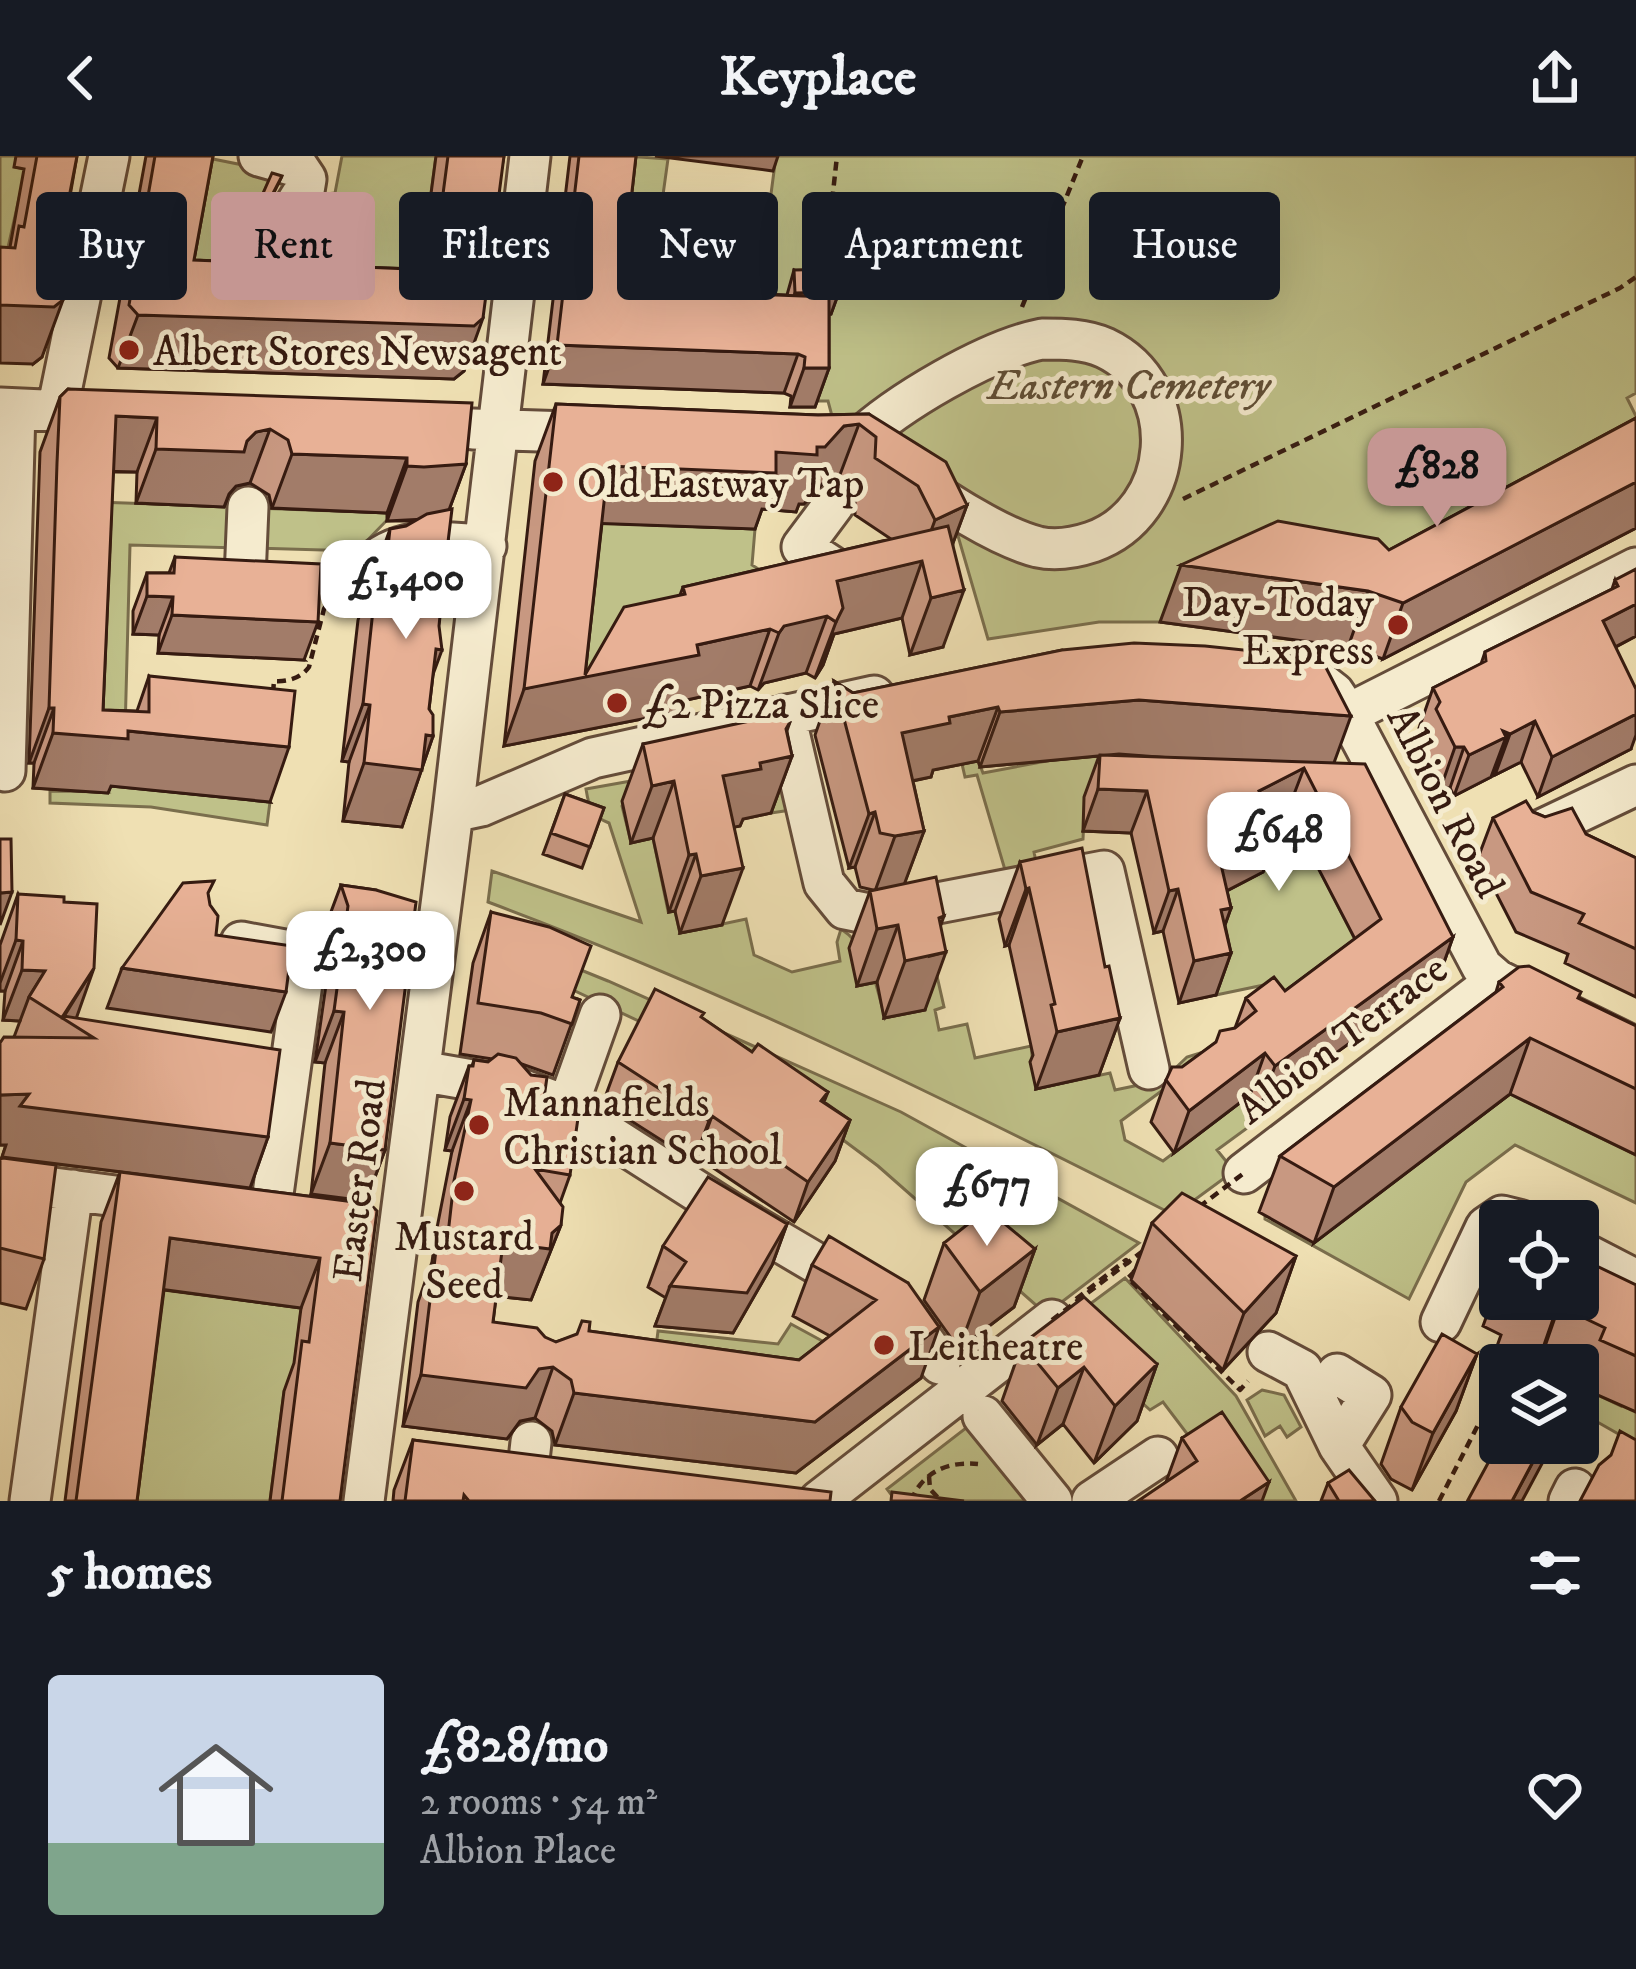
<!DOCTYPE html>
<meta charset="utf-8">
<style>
:root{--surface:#171b24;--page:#20242c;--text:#f1f3f6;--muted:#9ea1a6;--accent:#c59692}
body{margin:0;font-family:"IM FELL DW Pica",serif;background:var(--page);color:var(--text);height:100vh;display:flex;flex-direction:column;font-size:45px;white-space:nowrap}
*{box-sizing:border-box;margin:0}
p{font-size:39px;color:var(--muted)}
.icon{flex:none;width:66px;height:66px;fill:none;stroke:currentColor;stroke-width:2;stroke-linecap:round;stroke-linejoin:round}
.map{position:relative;height:1345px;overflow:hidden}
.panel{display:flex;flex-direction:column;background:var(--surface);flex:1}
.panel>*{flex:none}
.hud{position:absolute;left:36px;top:36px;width:1566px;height:108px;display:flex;gap:24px}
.controls{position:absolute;left:1479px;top:1044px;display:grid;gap:24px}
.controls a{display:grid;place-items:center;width:120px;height:120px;border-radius:12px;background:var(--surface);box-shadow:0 12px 48px #0002;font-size:60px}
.price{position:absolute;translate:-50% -102px;padding:0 27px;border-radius:24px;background:#fff;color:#222;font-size:39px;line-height:78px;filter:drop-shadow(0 3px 6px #0008)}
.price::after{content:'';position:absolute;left:50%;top:72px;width:36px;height:27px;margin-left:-18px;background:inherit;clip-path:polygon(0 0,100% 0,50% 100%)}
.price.active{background:var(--accent);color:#111}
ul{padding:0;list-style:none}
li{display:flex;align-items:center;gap:36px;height:300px;padding:0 48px}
li span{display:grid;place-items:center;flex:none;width:336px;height:240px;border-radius:12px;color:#555}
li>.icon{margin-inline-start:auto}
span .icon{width:144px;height:144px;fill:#fffc;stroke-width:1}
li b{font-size:51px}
h2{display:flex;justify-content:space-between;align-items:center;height:144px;padding:0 48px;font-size:51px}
.pill{padding:0 42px;border-radius:12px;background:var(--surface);box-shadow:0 12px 48px #0002;font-size:42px;line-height:108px}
.pill.active{background:var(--accent);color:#111}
header{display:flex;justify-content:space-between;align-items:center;height:156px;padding:0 48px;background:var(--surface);font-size:54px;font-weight:700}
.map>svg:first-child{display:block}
</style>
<header><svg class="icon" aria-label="back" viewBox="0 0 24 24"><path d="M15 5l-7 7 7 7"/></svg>Keyplace<svg class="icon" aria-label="share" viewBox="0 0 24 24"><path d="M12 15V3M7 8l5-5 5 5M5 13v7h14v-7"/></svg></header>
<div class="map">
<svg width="1636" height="1345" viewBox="0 0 1636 1345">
<rect width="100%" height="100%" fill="#efe0b3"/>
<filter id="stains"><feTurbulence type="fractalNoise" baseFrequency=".00167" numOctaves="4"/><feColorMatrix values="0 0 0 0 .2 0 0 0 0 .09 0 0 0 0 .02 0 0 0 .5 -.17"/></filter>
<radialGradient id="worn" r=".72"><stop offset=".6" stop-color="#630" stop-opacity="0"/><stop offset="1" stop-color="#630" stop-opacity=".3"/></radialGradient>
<path fill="#bfc189" stroke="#7a6e4d" stroke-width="3" d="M0 0H16L15 11 53 18 20 38 0 127Z
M342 0H436L414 167 175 149 203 1 273 15 232 111 350 116V81L290 79 307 40 335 37Z
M626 0 668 3 657 82V137L759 129 776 0H1636V237L1627 242 1636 260V307L1408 426 1229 434 1160 466H1099L988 483 956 373 832 260 828 245H815L603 157Z
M96 346 241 351 239 392 130 389 125 576 147 633 270 646 267 669 151 651 50 647V635L108 636 83 608Z
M254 352 390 357V361L357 395 253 392Z
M586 366 755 373 752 409 821 452 569 537Z
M963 565 983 617 1052 604 1119 598 1183 600 1289 654 1366 805 1296 857 1269 828 1216 839 1175 698 1085 641 1083 683 1034 696 1036 706 1005 714 977 619 965 621 956 582Z
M766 601 772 603 791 654 771 657 628 642 622 650 631 686 653 682 668 755H675L680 777 746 763 754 799 792 816 840 805 837 786 841 773C871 792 876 830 885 862L923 817 916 778 927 776 944 851 935 854 939 874 967 868 975 902 1031 890 1036 933 1110 917 1115 934 1163 924 1187 901 1210 894 1213 897 1121 965 1125 984 1163 1005 1250 939 1265 959 1217 994 1234 1015 1174 1059C950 945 724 834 488 746L492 715 641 766 609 667C591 660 589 652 586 633Z
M485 775 608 825 901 956 1139 1087 1046 1158 878 1010 795 948 702 895 535 816Z
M1510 938 1636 999V1047L1515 989 1466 1026 1409 1143 1265 1063V1059L1314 1086Z
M1125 1122 1236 1240 1296 1345H1238L1163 1246 1150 1254 1059 1171Z
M152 1132 281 1149 302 1146 291 1236H284L270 1345H125Z
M791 1168 850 1200 650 1240 658 1175 778 1188Z
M1578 1215 1588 1220 1583 1232 1621 1250 1627 1239 1636 1243V1288L1578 1255Z
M1262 1234 1284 1239 1301 1271 1287 1281 1280 1270 1265 1280 1247 1244Z
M975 1265 1038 1345H896L887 1333Z"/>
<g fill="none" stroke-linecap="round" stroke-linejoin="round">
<defs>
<path id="minor" d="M259 0 298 11 306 23 304 35 278 77 281 84 345 86
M1042 183C1063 183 1085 183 1105 192 1187 231 1177 356 1092 386 1074 392 1056 395 1038 391 983 377 906 317 856 286 897 247 987 194 1042 183Z
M0 252 109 257
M57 255 109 0
M473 273 600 277
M372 407C405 379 445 386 486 390
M831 410 802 391 834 348
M245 422 248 351
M1316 523 1334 537 1348 558 1482 811 1497 824 1636 892
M1348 558 1636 412
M785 559 824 727 845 753 875 759 1104 715 1149 913
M5 615 15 253
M453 656 481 650 593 602 874 540
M1533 678 1636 629
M241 786 306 798 270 1060
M420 915 518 932 559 947 731 1057 906 1160 940 1208
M567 952 600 859
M1244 1017 1497 824
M0 1025 162 1046
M1578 1094 1636 1124
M1441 1166 1486 1071 1502 1060 1522 1065
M1268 1196 1302 1214 1339 1290
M1337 1218 1371 1239 1339 1290 1377 1345
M983 1260 1052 1345
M527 1322 531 1286
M30 1345 73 1034
M364 1345 453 656 530 0
M819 1345 1052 1164
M1092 1345 1158 1301
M1569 1345 1575 1333"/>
</defs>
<use href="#minor" stroke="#644c3a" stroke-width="45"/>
<path stroke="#361b11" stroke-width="4.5" stroke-dasharray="9 6" stroke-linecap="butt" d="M824 119 837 0
M1022 151 1083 0
M1183 343 1620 132 1636 121
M273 537 274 525C288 526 301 522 309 511L324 453 344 421
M1135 1115 1128 1122 1240 1234 1248 1225
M1076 1143 1126 1104 1135 1115
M929 1320 930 1333 941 1345
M911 1345C922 1316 948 1305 978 1308
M1439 1345 1478 1269"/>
<use href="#minor" stroke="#f5ebce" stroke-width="39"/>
<path stroke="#361b11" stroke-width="4.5" stroke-dasharray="9 6" stroke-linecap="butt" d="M1199 1051 1244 1017
M1052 1164 1143 1095"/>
</g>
<path fill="#c89881" stroke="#361b11" stroke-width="3" fill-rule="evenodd" d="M16 0H77L42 201 33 208 10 91 24 13 14 11Z
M146 0H213L194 104 233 106 245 50 256 53 282 20 259 67 270 92 284 97 353 111 421 113 436 0H504L464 215 454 223 118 212 109 202Z
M570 0H636L621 133 787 139 794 114 839 136 831 158H829V212L815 251H790L791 240 784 237 543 228Z
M68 233 466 308 449 354 448 386 452 412 442 437 433 519 429 553 433 580 402 671 343 665 349 606 342 605 358 464 390 373 406 370 415 365H387V357L272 352 269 339 250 327 236 330 229 338 224 351 136 347 137 316H113L103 554 137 555 149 520 270 646 111 630 108 637 33 632 34 607H29L40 296 60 241Z
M556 248 818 259 869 258 967 349 953 387 943 491 910 499 902 462 834 478 823 509 815 522 806 517 764 527 758 534 750 530 682 545 678 556 504 590 535 305ZM838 324 855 337V359L891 383 683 431 680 439 585 519 602 367 755 373 762 353 796 356 799 348H804L823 327Z
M1636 262V372L1383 503 1348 491 1160 466 1389 394Z
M175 401 304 504 158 497 159 479 133 478V455L147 417H169Z
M1615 424 1636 480 1616 491 1631 593 1538 641 1521 606 1495 619 1492 617 1491 621 1454 640 1450 632 1441 631 1421 594 1424 584 1419 572 1433 532 1481 508 1485 496 1612 433Z
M1062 494 1334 607 1453 781 1438 823 1260 952 1250 939 1174 997 1151 966 1166 924 1235 872 1246 842 1285 835 1355 783 1288 654 1272 662 1263 716 1227 735 1231 752 1225 769 1231 797 1216 839 1179 847 1163 775 1154 777 1131 677 1083 675 1084 641 1099 600 980 611 978 605 933 614 931 621 913 625 924 675 904 728 940 771 925 854 884 862 877 826 857 830 849 792 870 735 873 734 860 731 855 711 849 712 815 579 834 525 853 537ZM1119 598 1168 602 1101 600Z
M787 576 792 600 771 657 743 663 740 670 734 671 722 769 680 777 675 755 669 756 653 682 631 687 622 645 643 588Z
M565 638 604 652 582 712 543 698Z
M1533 656 1586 678 1636 702V841L1565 807 1568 798 1516 776 1478 702 1493 662Z
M1020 706 1105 811 1120 862 1099 919 1036 933 1030 906 1033 899 1009 789 1005 790 999 763Z
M341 729 376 734 385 994 366 1045 311 1038 325 907 315 906 330 801 322 780Z
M18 738 76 862 268 981 250 1032 2 1001 6 989H0V887L14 881 20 865 3 864 5 835H0V789Z
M491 756 572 841 580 844 553 919 522 908 570 1019 560 1047 561 1069 531 1144 496 1140 493 1166 556 1186 589 1175 799 1204 830 1180 793 1160 812 1109 908 1127 921 1222 796 1317 555 1289 552 1275 535 1262 520 1265 507 1283 403 1270 418 1146 432 1106 436 1077 452 995 445 994 450 961 469 910H472L474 904 488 906 492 903 460 898 473 807Z
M1499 826 1579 842 1636 870V999L1510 938 1314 1087 1259 1056 1280 1000 1496 836Z
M702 862 752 896 828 936 824 946 850 964 835 1005 794 1066 697 1001 694 1005 603 947 618 906Z
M0 1003 44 1103 26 1153 0 1147Z
M120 1016 370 1048 340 1345H270L284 1235 294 1207 301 1152 164 1134 137 1345H65L101 1066Z
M1152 1067 1296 1100 1276 1157 1223 1214 1131 1124Z
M787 1068 772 1109 733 1177 655 1170 666 1142 648 1131 663 1090Z
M944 1087 1035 1093 1014 1151 959 1193 924 1144Z
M1500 1123V1143H1578L1636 1129V1256L1582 1232 1587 1220 1578 1216V1209H1564L1542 1199 1537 1209H1531L1496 1193 1501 1179 1483 1170Z
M1022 1188 1157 1208 1137 1265 1094 1307 1063 1268 1037 1289 1002 1245Z
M1477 1198 1456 1255 1412 1334 1391 1323 1381 1308 1401 1251Z
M1182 1282 1269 1326H1166Z
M413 1284 830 1345H393L394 1334Z
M1328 1327 1375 1345H1321Z"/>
<path fill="#a27c69" stroke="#361b11" stroke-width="3" d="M655 0H778L773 15Z
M235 100 354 107 351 117 232 111Z
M839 136 831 158 787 159 795 137Z
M63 144 42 201 33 208 0 207V149Z
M138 159 483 162 464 215 454 223 118 212Z
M557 189 798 198 784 237 543 228Z
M804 212H829L815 251H790Z
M116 260 157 262 137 316 96 315Z
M859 268 838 324 823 327 804 348H799L796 356 762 353 755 373 588 367 608 310 776 296 817 291 844 270Z
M270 273 250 327 236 330 229 338 224 351 136 347 156 293 247 285 256 276Z
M292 298 407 302 387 357 272 352Z
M466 308 446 362 387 365 407 310Z
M1636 326V372L1383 503 1403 447Z
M967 349 946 406 922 405 902 462 834 478 823 509 815 522 836 466 827 460 806 517 764 527 758 534 779 477 784 470 837 425 920 405 935 364Z
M1181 409 1368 435 1348 491 1160 466Z
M964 434 943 491 910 499 931 442Z
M147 440 173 441 159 479 133 478Z
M1636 448V480L1588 505 1603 465Z
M172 459 318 466 304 504 158 497Z
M770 473 750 530 682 545 678 556 504 590 524 533 697 489Z
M436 493 442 494 421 551Z
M1139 544 1351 560 1331 615 1304 612 1288 654 1243 677 1259 635 1303 612 1119 598 980 611 1000 556Z
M363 548 370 549 349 606 342 605Z
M998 551 978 605 933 614 931 621 882 631 902 577 949 561Z
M49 552H54L34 607H29Z
M1636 558V579L1631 593 1538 641 1552 601Z
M1535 565 1521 606 1495 619 1510 578Z
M790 566 777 603 792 600 771 657 743 663 740 670 703 678 723 620 760 607Z
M128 575 289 591 270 646 111 630 108 637 33 632 53 577Z
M426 579 433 580 402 671 343 665 364 607Z
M1506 581 1491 621 1454 640 1469 599Z
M1455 591H1464L1450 632 1441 631Z
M674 625 653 682 631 687 652 630Z
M1098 633 1147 635 1131 677 1083 675Z
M875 656 855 711 849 712 869 658Z
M1279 674 1263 716 1205 746 1220 704Z
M924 675 904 729 875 735 895 680Z
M696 698 675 755 669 756 689 699Z
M743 712 722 769 680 777 701 720Z
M1029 732 1009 789 1005 790 1026 733Z
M1178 733 1163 775 1154 777 1169 735Z
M12 736 0 769V737Z
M1231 752 1216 794 1221 754Z
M944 760 930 800 946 796 925 854 884 862 905 805 939 762Z
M898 769 877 826 857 830 877 773Z
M1453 781 1438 823 1260 952 1275 910Z
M16 784 23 785 5 835H0V827Z
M1231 797 1216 839 1179 847 1194 805Z
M94 812 76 863 63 862Z
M122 812 286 836 271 876 107 852Z
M22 814 45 815 29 841 20 865 3 864Z
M334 855 344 856 325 907 315 906Z
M1120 862 1099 919 1036 933 1057 876Z
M1530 882 1510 938 1314 1087 1334 1031Z
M1265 897 1250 939 1174 997 1189 955Z
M29 938 268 981 250 1032 2 1001 6 989H0V939Z
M464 943 471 944 452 995 445 994Z
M712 960 697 1001 694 1005 709 965Z
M850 964 835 1005 794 1066 808 1026Z
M330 987 385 994 366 1045 311 1038Z
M787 1068 772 1109 733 1177 655 1170 670 1130Z
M561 1069 531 1144 484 1139 503 1087 552 1077Z
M170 1082 320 1102 301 1152 152 1132Z
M1035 1093 1014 1151 959 1193 980 1136Z
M1296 1100 1276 1157 1223 1214 1244 1157Z
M1559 1150 1542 1199 1537 1209 1553 1163Z
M939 1171 921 1222 796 1317 555 1289 574 1237 815 1266Z
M1477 1198 1456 1255 1412 1334 1433 1277Z
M1157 1208 1137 1265 1094 1307 1115 1250Z
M553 1211 535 1262 520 1265 507 1283 403 1270 421 1219Z
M1084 1211 1063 1268 1037 1289 1058 1232Z
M1543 1287H1550L1544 1304 1522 1345H1512Z
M1269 1326 1262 1345H1240Z"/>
<path fill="#e8b196" stroke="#361b11" stroke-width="3" d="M37 0H77L62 78 74 80 63 144 54 151 0 149V91L15 92 19 70 24 71Z
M155 0H213L194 104 433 114 448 0H504L483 162 474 170 138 159 129 149Z
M579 0H636L621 133 829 141V212H804L805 201 798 198 557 189Z
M272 17 282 20 258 66 270 92 284 97 354 98V107L235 100 245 50 256 53Z
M838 113 839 136 795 137 794 114Z
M68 233 472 247 466 308 424 311 407 310V302L292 298 288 284 270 273 256 276 247 285 244 296 156 293 157 262 116 260 103 554 149 556V520L295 535 289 591 128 575V583L53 577 54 552H49L57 307 60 241Z
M556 248 818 259 869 258 946 306 967 349 935 364 918 330 875 302 876 281 859 268 844 270 825 291H817V299L776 296V317L608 310 585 519 624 451 685 438 683 431 948 370 964 434 931 442 922 405 837 425 843 452 836 466 827 460 784 470 779 477 770 473 697 489 699 499 524 533Z
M1636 262V326L1403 447 1368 435 1181 409 1278 365 1378 383 1389 394Z
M452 353 448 386 453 395 452 412 445 411 439 470 442 494 436 493 429 553 433 559V580L426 579 422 614 364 607 370 549 363 548 378 407 386 408 390 373 406 370 427 358Z
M175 401 321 408 318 466 172 459 173 441 147 440V417H174Z
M1636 413V448L1603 465 1636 533V558L1552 601 1535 565 1510 578 1503 575 1506 581 1469 599 1464 591H1455L1436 553 1440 546 1433 532 1486 505 1485 496 1618 430 1615 424Z
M1134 487 1205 490 1321 502 1351 560 1139 544 1000 556 998 551 949 561 950 567 902 577 924 675 895 680 880 677 875 656 869 658 834 525 853 537 1062 494Z
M772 555 790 566 786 573 792 600 760 607 761 613 723 620 743 712 701 720 696 698 689 699 674 625 652 630 643 588 768 561Z
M1100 599 1365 608 1453 781 1275 910 1265 897 1189 955 1166 924 1172 911H1182L1216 886 1220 875 1235 872 1256 855 1246 842 1274 821 1285 835 1381 763 1304 612 1259 635 1279 674 1220 704 1231 752 1221 754 1231 797 1194 805 1178 733 1169 735 1147 635 1098 633Z
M565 638 604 652 590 691 551 677Z
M1526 645 1533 656 1545 661 1572 652 1586 678 1636 702V793L1579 767 1584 758 1531 736 1493 662Z
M0 683H11L12 736 0 737Z
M1082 692 1105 811 1109 810 1120 862 1057 876 1051 849 1055 848 1029 732 1026 733 1020 706Z
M936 721 944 760 939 762 946 796 905 805 898 769 877 773 870 735Z
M214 725 208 737 210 749 218 760 216 779 292 790 286 836 122 812 183 727Z
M341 729 376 734 416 746 385 994 330 987 344 856 334 855 348 750Z
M18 738 64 741V746L97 748 94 812 63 860 280 894 268 981 20 950 29 938 0 939V887L4 881 94 882 29 841 45 815 22 814 23 785 16 784Z
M491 756 549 771 591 790 572 841 580 844 572 868 541 857 478 847Z
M1529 810 1581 836 1578 842 1636 870V933L1530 882 1334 1031 1280 1000 1503 831 1499 826 1519 811Z
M655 833 704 857 701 861 752 896 758 888 828 936 821 945 850 964 808 1026 712 960 709 965 618 906Z
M498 898 516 902 531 919 547 921 542 956 578 962 570 1019 535 1013 563 1051 561 1069 552 1077 550 1093 503 1087 493 1166 537 1172 545 1181 556 1186 577 1178 582 1165 590 1166 589 1175 799 1204 876 1144 812 1109 829 1080 908 1127 939 1171 815 1266 574 1237 571 1224 553 1211 539 1213 526 1232 421 1219 436 1094 446 1096 454 1025 471 944 464 943 469 910H473L474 904 488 906Z
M3 1002 56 1009 44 1103 0 1092V1003Z
M120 1016 370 1048 377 1055 340 1345H282L302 1185 309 1186 320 1102 170 1082 137 1345H76Z
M708 1021 787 1068 747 1137 670 1130 686 1106 663 1090Z
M1182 1037 1296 1100 1244 1157 1152 1067Z
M987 1053 1035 1093 980 1136 944 1087Z
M1578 1101 1636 1129V1200L1600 1184 1605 1172 1559 1150 1553 1163 1514 1144 1578 1143Z
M1084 1141 1157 1208 1115 1250 1084 1211 1058 1232 1022 1188Z
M1442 1178 1477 1198 1433 1277 1412 1266 1401 1251Z
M1222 1256 1269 1326 1240 1345H1138L1197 1305 1182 1282Z
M1620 1275 1636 1284V1345H1580L1599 1309 1611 1299Z
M413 1284 831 1336 830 1345H469L464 1339 463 1345H405Z
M1500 1285V1287H1543L1512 1345H1471L1468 1344Z
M1349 1314 1375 1345H1339L1328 1327Z
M892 1336 964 1345H891Z"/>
<g fill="#8f2418" stroke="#f5ebce" stroke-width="4.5">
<circle cx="129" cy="194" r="12"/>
<circle cx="553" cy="326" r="12"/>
<circle cx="1398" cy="469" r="12"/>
<circle cx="617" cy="547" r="12"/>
<circle cx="479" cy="969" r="12"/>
<circle cx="464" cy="1035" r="12"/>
<circle cx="884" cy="1189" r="12"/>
</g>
<g text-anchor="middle" stroke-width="10" stroke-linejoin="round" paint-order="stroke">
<g font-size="42" fill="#361b11" stroke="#f5ebce" text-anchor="start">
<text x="153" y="209">Albert Stores Newsagent</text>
<text x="577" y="341">Old Eastway Tap</text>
<text x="1374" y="460" text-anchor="end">Day-Today<tspan x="1374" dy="48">Express</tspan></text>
<text x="641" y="562">£2 Pizza Slice</text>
<text x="503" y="960">Mannafields<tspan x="503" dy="48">Christian School</tspan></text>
<text x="464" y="1094" text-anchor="middle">Mustard<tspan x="464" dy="48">Seed</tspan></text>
<text x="908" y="1204">Leitheatre</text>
</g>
<g font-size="42" font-style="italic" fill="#5f4d35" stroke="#f5ebce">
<text x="1129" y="243">Eastern Cemetery</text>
</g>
<g font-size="42" fill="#361b11" stroke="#f5ebce">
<text transform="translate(1447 645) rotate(63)" y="15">Albion Road</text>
<text transform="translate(1341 882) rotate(-37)" y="15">Albion Terrace</text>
<text transform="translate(358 1024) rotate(-83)" y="15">Easter Road</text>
</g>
</g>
<rect width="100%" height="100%" filter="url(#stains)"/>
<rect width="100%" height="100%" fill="url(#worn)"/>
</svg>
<div class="controls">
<a><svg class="icon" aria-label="locate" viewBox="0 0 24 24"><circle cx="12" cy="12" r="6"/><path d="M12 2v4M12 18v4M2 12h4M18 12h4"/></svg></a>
<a><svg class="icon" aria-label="layers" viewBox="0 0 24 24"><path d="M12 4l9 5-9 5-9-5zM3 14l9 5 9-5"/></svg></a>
</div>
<b class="price active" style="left:1437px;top:374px">£828</b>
<b class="price" style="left:406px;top:486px">£1,400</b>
<b class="price" style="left:1279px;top:738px">£648</b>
<b class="price" style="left:370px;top:857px">£2,300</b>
<b class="price" style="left:987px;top:1093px">£677</b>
<div class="hud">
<a class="pill">Buy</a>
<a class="pill active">Rent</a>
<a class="pill">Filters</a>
<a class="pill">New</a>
<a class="pill">Apartment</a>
<a class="pill">House</a>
</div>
</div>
<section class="panel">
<h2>5 homes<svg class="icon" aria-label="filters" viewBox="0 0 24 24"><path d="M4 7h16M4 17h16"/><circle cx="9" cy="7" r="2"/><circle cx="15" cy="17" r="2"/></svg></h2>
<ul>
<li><span style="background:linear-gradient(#c9d6e8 70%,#7fa58c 0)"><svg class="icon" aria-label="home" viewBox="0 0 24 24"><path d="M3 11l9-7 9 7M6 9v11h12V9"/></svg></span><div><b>£828/mo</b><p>2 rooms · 54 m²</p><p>Albion Place</p></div><svg class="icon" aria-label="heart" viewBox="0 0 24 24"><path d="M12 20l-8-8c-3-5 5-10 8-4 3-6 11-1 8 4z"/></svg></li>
</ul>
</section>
